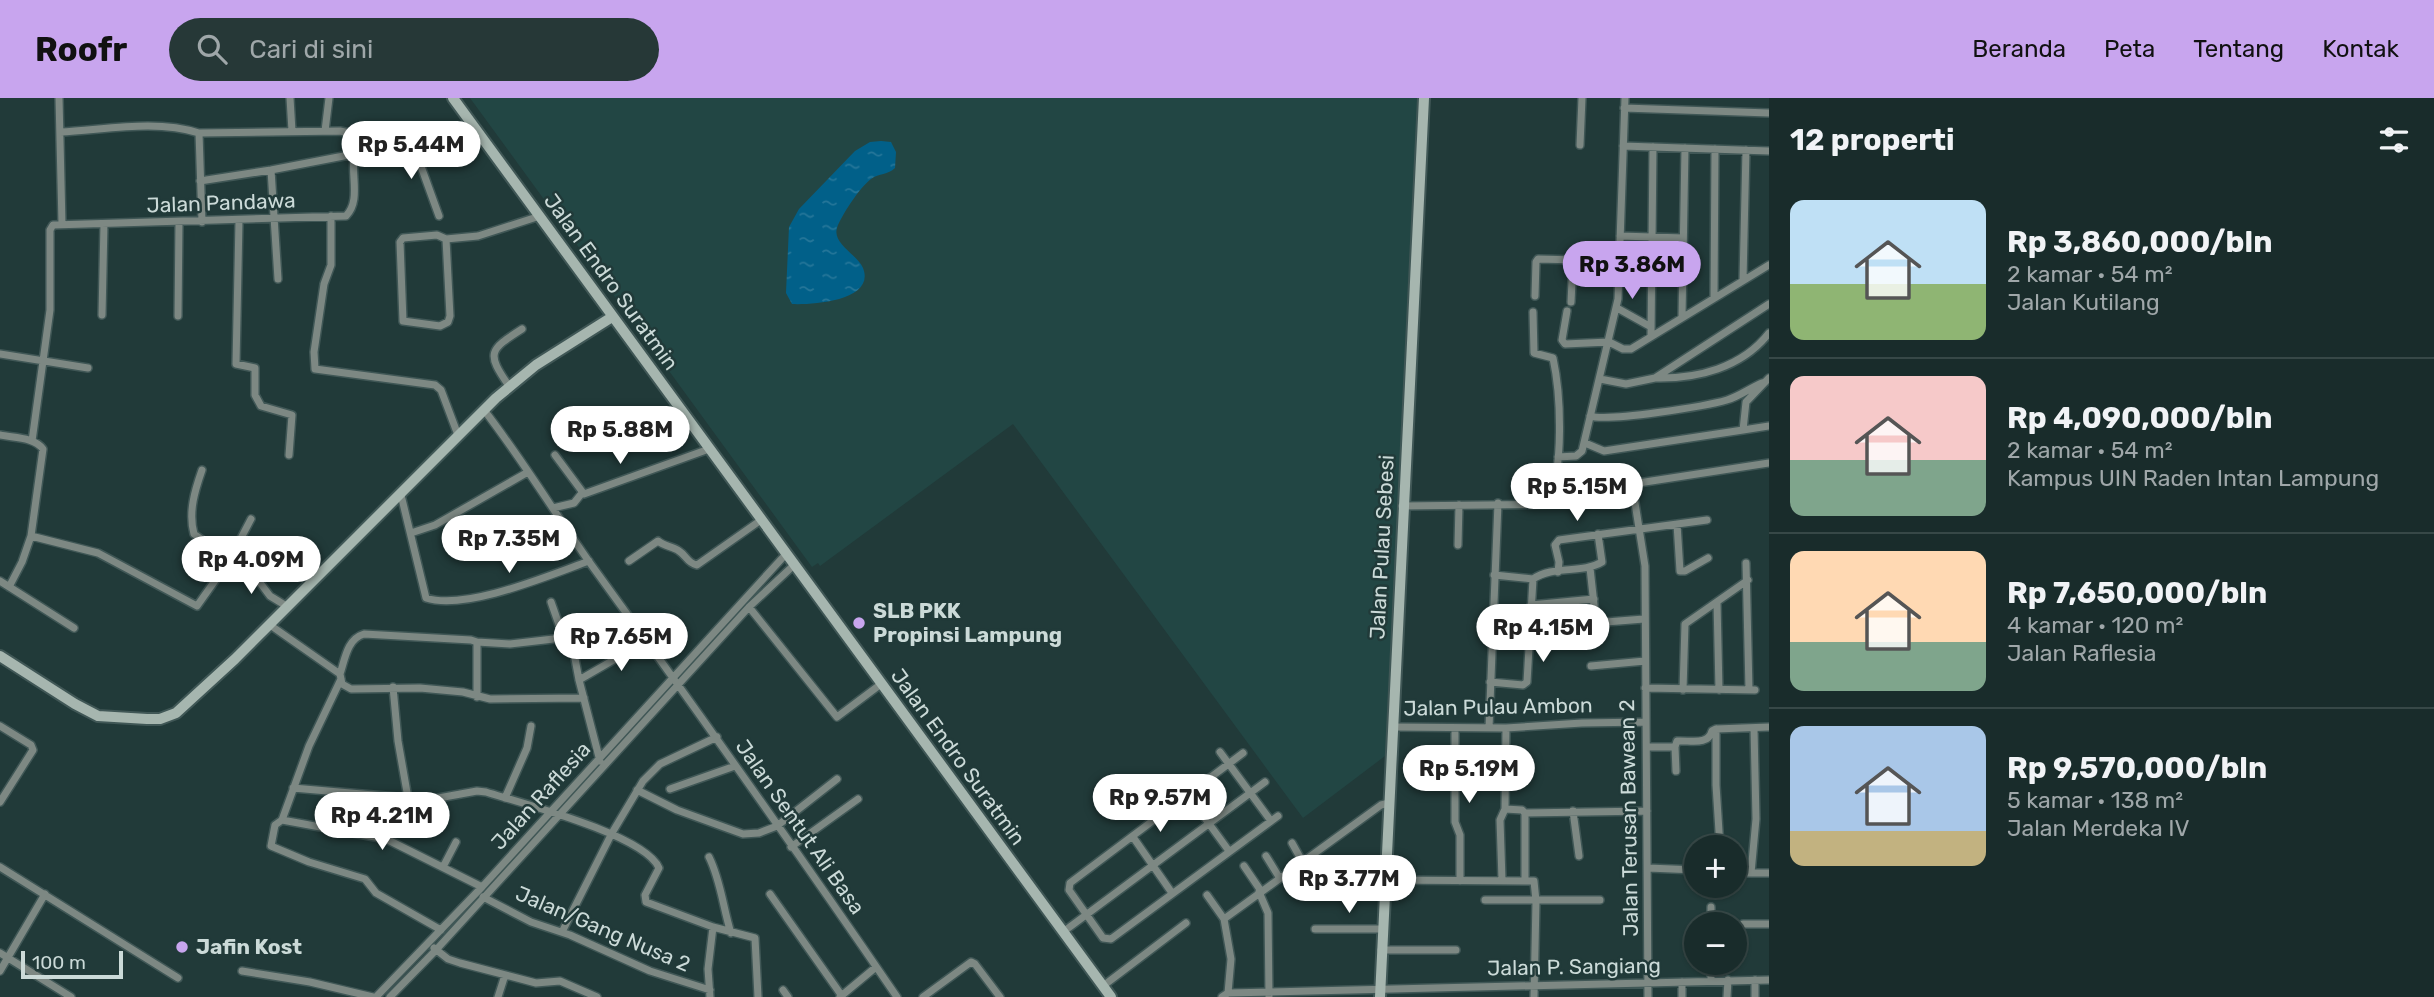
<!DOCTYPE html>
<html lang="id">
<meta charset="utf-8">
<style>
:root{--surface:#192c2b;--page:#263837;--text:#f1f3f6;--muted:#9fa7a9;--line:#374847;--accent:#c8a5ee}
body{margin:0;font-family:Rubik,sans-serif;background:var(--page);color:var(--text);height:100vh;display:flex;flex-direction:column;font-size:26px;white-space:nowrap}
*{box-sizing:border-box;margin:0}
p{font-size:23px;color:var(--muted)}
.icon{flex:none;width:38px;height:38px;fill:none;stroke:currentColor;stroke-width:2;stroke-linecap:round;stroke-linejoin:round}
.map{position:relative;flex:1;overflow:hidden}
.details{display:flex;flex-direction:column;background:var(--surface);width:665px}
.details>*{flex:none}
.fabs{position:absolute;left:1684px;top:737px;display:grid;gap:14px}
.fabs a{display:grid;place-items:center;width:63px;height:63px;border-radius:50%;background:var(--surface);box-shadow:0 2px 5px #0004,0 0 0 2px var(--line);font-size:35px}
.scale{position:absolute;left:21px;bottom:18px;width:102px;box-sizing:border-box;padding-left:7px;border:4px solid #cbdad8;border-top:0;font-size:19px;line-height:24px;white-space:nowrap;color:#cbdad8;-webkit-text-stroke:5px #213a39;paint-order:stroke}
.price{position:absolute;translate:-50% -60px;padding:0 16px;border-radius:24px;background:#fff;color:#222;font-size:23px;line-height:46px;filter:drop-shadow(0 2px 4px #0008)}
.price::after{content:'';position:absolute;left:50%;top:42px;width:21px;height:16px;margin-left:-10px;background:inherit;clip-path:polygon(0 0,100% 0,50% 100%)}
.price.active{background:var(--accent);color:#111}
ul{padding:0;list-style:none}
li{display:flex;align-items:center;gap:21px;height:175px;padding:0 21px}
li+li{border-top:2px solid var(--line)}
li span{display:grid;place-items:center;flex:none;width:196px;height:140px;border-radius:14px;color:#555}
li>.icon{margin-inline-start:auto}
span .icon{width:84px;height:84px;fill:#fffc;stroke-width:1}
li b{font-size:30px}
h2{display:flex;justify-content:space-between;align-items:center;height:84px;padding:0 21px;font-size:30px}
header{display:flex;align-items:center;gap:42px;box-sizing:border-box;height:98px;padding:0 35px;background:var(--accent);color:#111}
header strong{font-size:33px}
nav{display:flex;gap:38px;margin-inline-start:auto;font-size:24px}
.search{width:490px;height:63px;background:var(--page);display:flex;align-items:center;gap:18px;box-sizing:border-box;padding:0 24px;border-radius:38px;color:var(--muted);font-size:26px}
main{display:flex;flex:1;min-height:0}
.map>svg:first-child{display:block}
</style>
<header>
<strong>Roofr</strong>
<div class="search"><svg class="icon" aria-label="search" viewBox="0 0 24 24"><circle cx="10" cy="10" r="6"/><path d="M15 15l6 6"/></svg>Cari di sini</div>
<nav><a>Beranda</a><a>Peta</a><a>Tentang</a><a>Kontak</a></nav>
</header>
<main>
<div class="map">
<svg width="1769" height="899" viewBox="0 0 1769 899">
<defs>
<pattern id="water-ripples" width="26" height="14" patternUnits="userSpaceOnUse" patternTransform="scale(1.75)"><rect width="26" height="14" fill="#016089"/><path d="M2 4q2-2 4 0t4 0M15 11q2-2 4 0t4 0" fill="none" stroke="#257699"/></pattern>
</defs>
<rect width="100%" height="100%" fill="#213a39"/>
<path fill="#224644" d="M470 0H1421L1389 655 1303 720 1013 326 820 468 818 465 812 469Z"/>
<path fill="url(#water-ripples)" d="M881 43 891 44 896 54 895 70C888 77 879 75 871 81 860 89 841 118 837 130 832 146 858 157 863 170 876 203 811 207 792 206L786 195 789 129 799 111 855 53 870 44Z"/>
<g fill="none" stroke-linecap="round" stroke-linejoin="round">
<defs>
<path id="street" d="M59 0 62 126
M290 0 292 33
M1624 10 1769 15
M325 33 329 0
M60 34C105 32 155 21 199 35L340 33 364 38
M199 35 202 124
M410 38 439 118
M1580 47 1582 0
M1623 48 1769 53
M271 72 278 181
M200 83 271 72 354 56
M331 118V167L324 186 314 254 315 271 435 287 441 292 458 337
M239 123 236 266 255 270V297L261 308 292 317 289 357
M1620 138 1683 140
M446 141 450 218 448 224 440 228 403 223 400 144 403 140 437 137 446 141 478 138 540 118
M1743 182 1746 52
M1535 198 1536 164 1538 161 1619 163
M1714 200 1715 51
M1571 204 1573 163
M1617 210 1651 229
M1567 213 1562 242 1565 246 1609 244 1623 251H1631L1769 167
M1533 214 1534 255 1553 260C1561 297 1564 370 1548 405
M102 217 104 126
M178 218 179 124
M1682 218 1685 50
M1651 238 1653 49
M0 256 88 270
M1655 280C1697 281 1742 270 1769 235
M1600 281 1626 286 1655 280 1769 206
M509 288C486 255 489 252 522 231
M484 312C522 361 554 414 590 465 694 608 797 753 897 899
M1590 318C1608 324 1707 308 1727 302 1740 298 1750 290 1762 285
M1743 332 1769 328
M0 337C14 340 34 339 43 351L31 438 22 464 9 489
M32 343 50 212V132L53 127 346 118C366 98 341 60 364 38L482 40
M1585 345 1604 353 1743 332 1746 304 1769 280
M555 357 584 396 709 351
M1558 359 1576 358 1582 353 1618 201 1625 0
M202 372C195 392 188 414 194 436L258 482 270 498 288 509
M1632 386 1645 468 1648 899
M401 397 426 500C466 513 550 477 589 463
M1402 408 1564 406 1570 403 1577 392 1632 386 1769 365
M553 410 574 405 582 395
M1677 426 1680 473H1685L1708 460
M411 435 435 427 528 374
M31 438 98 455 197 508 229 463 251 421
M1458 447 1459 407
M629 463 658 443C665 449 673 448 679 453 687 458 687 465 697 467L761 422
M1746 465 1749 592
M1590 470 1596 525
M1558 474 1559 464 1555 447 1559 442 1707 422
M1494 477 1533 481C1553 467 1582 476 1602 464L1598 436
M0 483 74 530
M551 504 563 538
M1717 504 1719 592
M1531 507 1594 501
M749 509 837 619 881 586
M270 527 340 576
M1530 530 1644 521
M477 544 510 546 571 539 579 582 600 663
M1591 568 1645 563
M340 576 342 586 351 591 420 590 463 594 490 601 584 600
M340 576C345 561 347 541 364 536L471 542 477 544V599
M341 581 309 648 282 722 275 727 271 748 309 764 365 781 376 795 441 832
M579 582 648 542
M1490 584 1523 587 1527 584 1533 481
M393 589 398 643 408 700 411 705 477 693 486 694C521 705 645 737 659 770L645 797 646 804 713 829 755 840 758 899
M1645 590 1755 592
M1683 592 1685 526 1748 482
M0 628 31 647 33 652 0 704
M1393 629 1506 630 1582 625 1646 624
M1455 630V724L1460 737V783
M1489 630 1498 405
M1506 630 1505 711 1522 712 1525 715 1647 713
M1716 631V687L1720 749
M1716 631 1769 629
M1647 649H1675L1677 643C1690 642 1708 648 1712 633L1716 631
M1675 649 1676 673
M1220 654 1271 723
M1243 655 1070 785 1069 792 1103 840 1111 841 1278 718
M293 690 408 700
M670 691 735 668
M637 692 677 712 743 736 759 735 777 728 837 681
M1188 697 1229 753
M505 700 527 650 531 628
M1573 713 1579 758
M1525 715V782
M282 722 386 741 482 789
M1133 739 1172 795
M1292 745 1302 763
M791 749 858 701
M1266 758 1279 779
M709 759C721 783 723 810 731 835
M1244 768 1261 793
M0 769 178 880
M443 769 456 744
M1648 770 1696 772
M1734 775H1769
M1751 775 1756 721 1754 630
M1385 782 1534 783 1536 803 1534 899
M1502 782 1500 722 1505 711
M1259 794 1268 815 1269 898
M770 796 842 898
M1207 797 1224 821 1231 861 1228 895
M483 799 531 824 570 837 650 873 710 892
M1485 802H1600
M1711 809V826
M1224 821 1381 707 1389 705
M1743 826H1769
M1315 831H1383
M562 834 612 735 643 683 660 666 717 639
M1063 834 1265 684
M434 850 448 861 460 865 536 885 560 883 597 899
M1381 852H1456
M0 855 71 899
M1711 864V883
M0 873 45 796
M242 873 310 884 373 899
M1755 882V899
M1682 884V899
M1103 888 1186 825
M783 892 788 899
M376 899 482 789 786 456
M390 899 436 852 749 509 794 467
M498 899 505 877
M710 899 708 871 713 829
M840 899 876 869
M923 899 971 864 975 866 1000 899
M1222 899 1228 895 1769 882
M1727 899 1728 882"/>
<path id="secondary" d="M453 0 1111 899
M0 558 75 606 98 618 147 621H160L176 615 235 561 496 300 536 267 612 219
M1380 899 1424 0"/>
</defs>
<use href="#street" stroke="#405756" stroke-width="10"/>
<use href="#secondary" stroke="#405756" stroke-width="14"/>
<use href="#street" stroke="#7d8883" stroke-width="7"/>
<use href="#secondary" stroke="#a6b6af" stroke-width="10"/>
</g>
<g fill="#c8a5ee" stroke="#213a39" stroke-width="2.5">
<circle cx="859" cy="525" r="7"/>
<circle cx="182" cy="849" r="7"/>
</g>
<g text-anchor="middle" stroke-width="5" stroke-linejoin="round" paint-order="stroke">
<g font-size="21" fill="#cbdad8" stroke="#213a39">
<text transform="translate(221 105) rotate(-2)" y="7">Jalan Pandawa</text>
<text transform="translate(611 184) rotate(54)" y="7">Jalan Endro Suratmin</text>
<text transform="translate(1382 449) rotate(-87)" y="7">Jalan Pulau Sebesi</text>
<text transform="translate(1498 609) rotate(-1)" y="7">Jalan Pulau Ambon</text>
<text transform="translate(958 659) rotate(54)" y="7">Jalan Endro Suratmin</text>
<text transform="translate(541 698) rotate(-48)" y="7">Jalan Raflesia</text>
<text transform="translate(1629 720) rotate(-91)" y="7">Jalan Terusan Bawean 2</text>
<text transform="translate(800 729) rotate(55)" y="7">Jalan Sentut Ali Basa</text>
<text transform="translate(603 831) rotate(23)" y="7">Jalan/Gang Nusa 2</text>
<text transform="translate(1574 869) rotate(-1)" y="7">Jalan P. Sangiang</text>
</g>
<g font-size="21" font-weight="bold" fill="#cbdad8" stroke="#213a39" text-anchor="start">
<text x="873" y="520">SLB PKK<tspan x="873" dy="24">Propinsi Lampung</tspan></text>
<text x="196" y="856">Jafin Kost</text>
</g>
</g>
</svg>
<div class="fabs">
<a>+</a>
<a>−</a>
</div>
<div class="scale">100 m</div>
<b class="price" style="left:411px;top:83px">Rp 5.44M</b>
<b class="price active" style="left:1632px;top:203px">Rp 3.86M</b>
<b class="price" style="left:620px;top:368px">Rp 5.88M</b>
<b class="price" style="left:1577px;top:425px">Rp 5.15M</b>
<b class="price" style="left:509px;top:477px">Rp 7.35M</b>
<b class="price" style="left:251px;top:498px">Rp 4.09M</b>
<b class="price" style="left:1543px;top:566px">Rp 4.15M</b>
<b class="price" style="left:621px;top:575px">Rp 7.65M</b>
<b class="price" style="left:1469px;top:707px">Rp 5.19M</b>
<b class="price" style="left:1160px;top:736px">Rp 9.57M</b>
<b class="price" style="left:382px;top:754px">Rp 4.21M</b>
<b class="price" style="left:1349px;top:817px">Rp 3.77M</b>
</div>
<section class="details">
<h2>12 properti<svg class="icon" aria-label="filters" viewBox="0 0 24 24"><path d="M4 7h16M4 17h16"/><circle cx="9" cy="7" r="2"/><circle cx="15" cy="17" r="2"/></svg></h2>
<ul>
<li><span style="background:linear-gradient(#bfe0f5 60%,#8fb573 0)"><svg class="icon" aria-label="home" viewBox="0 0 24 24"><path d="M3 11l9-7 9 7M6 9v11h12V9"/></svg></span><div><b>Rp 3,860,000/bln</b><p>2 kamar · 54 m²</p><p>Jalan Kutilang</p></div></li>
<li><span style="background:linear-gradient(#f6c9c9 60%,#7fa58c 0)"><svg class="icon" aria-label="home" viewBox="0 0 24 24"><path d="M3 11l9-7 9 7M6 9v11h12V9"/></svg></span><div><b>Rp 4,090,000/bln</b><p>2 kamar · 54 m²</p><p>Kampus UIN Raden Intan Lampung</p></div></li>
<li><span style="background:linear-gradient(#ffd9b3 65%,#7fa58c 0)"><svg class="icon" aria-label="home" viewBox="0 0 24 24"><path d="M3 11l9-7 9 7M6 9v11h12V9"/></svg></span><div><b>Rp 7,650,000/bln</b><p>4 kamar · 120 m²</p><p>Jalan Raflesia</p></div></li>
<li><span style="background:linear-gradient(#a9c7e8 75%,#c2b280 0)"><svg class="icon" aria-label="home" viewBox="0 0 24 24"><path d="M3 11l9-7 9 7M6 9v11h12V9"/></svg></span><div><b>Rp 9,570,000/bln</b><p>5 kamar · 138 m²</p><p>Jalan Merdeka IV</p></div></li>
</ul>
</section>
</main>
